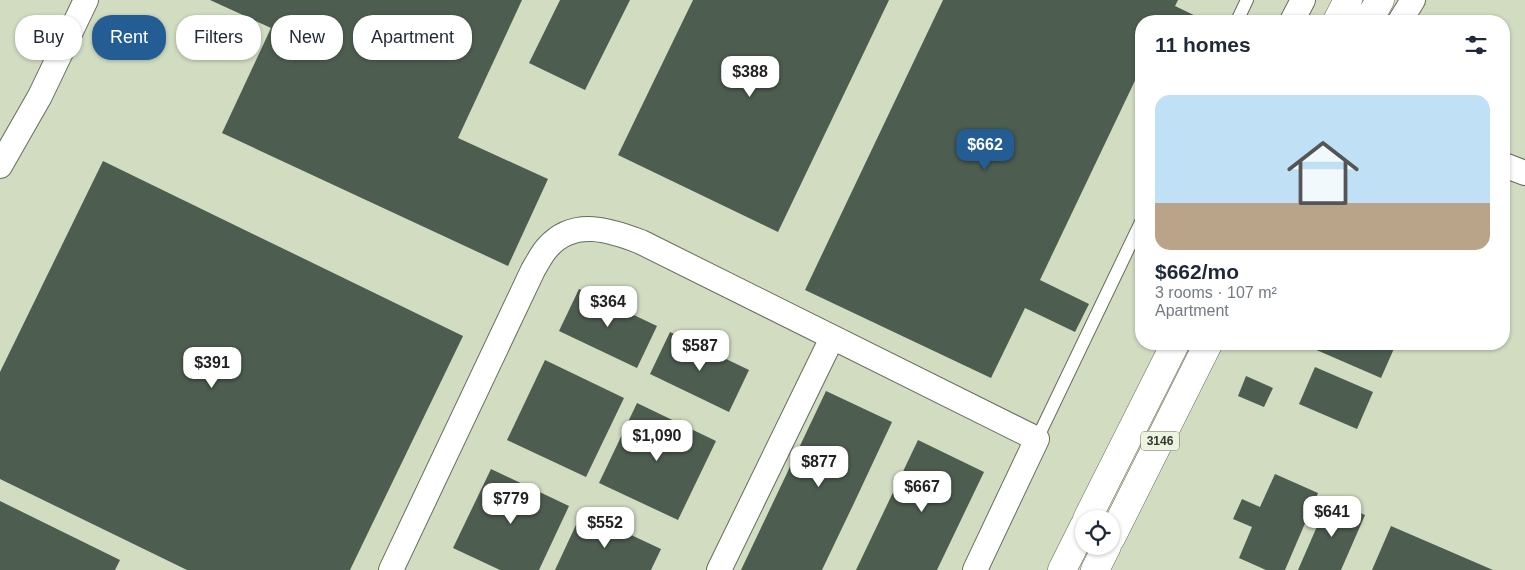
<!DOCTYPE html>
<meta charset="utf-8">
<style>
:root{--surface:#fff;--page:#f2f2f3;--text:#1f2937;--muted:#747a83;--accent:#245c94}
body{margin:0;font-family:Helvetica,sans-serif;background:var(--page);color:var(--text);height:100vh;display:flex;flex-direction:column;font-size:19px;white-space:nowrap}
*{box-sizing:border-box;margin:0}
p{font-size:16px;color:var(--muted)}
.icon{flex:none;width:28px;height:28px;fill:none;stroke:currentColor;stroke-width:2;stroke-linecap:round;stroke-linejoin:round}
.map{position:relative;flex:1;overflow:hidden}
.panel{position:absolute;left:1135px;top:15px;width:375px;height:335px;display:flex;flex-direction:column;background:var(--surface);border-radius:20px;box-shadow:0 1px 4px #0004}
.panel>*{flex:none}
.guide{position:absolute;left:15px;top:15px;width:475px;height:45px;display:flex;gap:10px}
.fabs{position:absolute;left:1075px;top:510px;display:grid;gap:10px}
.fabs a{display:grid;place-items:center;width:45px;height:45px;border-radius:50%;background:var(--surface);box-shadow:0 1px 4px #0004;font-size:25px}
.price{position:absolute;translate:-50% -42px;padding:0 11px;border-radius:10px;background:#fff;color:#222;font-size:16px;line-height:32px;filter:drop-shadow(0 1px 2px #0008)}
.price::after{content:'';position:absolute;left:50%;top:30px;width:15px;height:11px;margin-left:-8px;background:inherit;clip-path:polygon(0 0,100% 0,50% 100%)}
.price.selected{background:var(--accent);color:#fff}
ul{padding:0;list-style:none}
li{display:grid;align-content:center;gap:10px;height:265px;padding:0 20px}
li span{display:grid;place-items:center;height:155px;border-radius:15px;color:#555}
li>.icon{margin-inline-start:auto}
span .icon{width:90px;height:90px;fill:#fffc;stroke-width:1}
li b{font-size:21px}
h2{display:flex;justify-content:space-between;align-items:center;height:60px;padding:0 20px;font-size:21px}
.pill{padding:0 18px;border-radius:20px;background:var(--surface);box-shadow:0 1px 4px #0004;font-size:18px;line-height:45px}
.pill.selected{background:var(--accent);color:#fff}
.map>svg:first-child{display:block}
</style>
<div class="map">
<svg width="1525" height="570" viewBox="0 0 1525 570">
<rect width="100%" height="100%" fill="#dfe7d3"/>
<path fill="#d1dcc1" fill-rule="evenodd" d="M0 0H1525V570H0ZM1141 21H1504V344H1141ZM1084 519H1111V546H1084Z"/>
<path fill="#4d5d50" d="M210 0H522L458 138 548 179 508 266 222 133 271 28Z
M560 0H630L585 90 529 63Z
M693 0H889L778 232 618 155Z
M943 0H1178L1175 6 1206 21H1141V68L1040 280 1089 304 1075 332 1025 308 991 378 805 290Z
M103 161 463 336 350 570H187L0 479V372Z
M579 289 657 326 637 368 559 331Z
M670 332 749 370 729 412 650 374Z
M1306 344H1396L1381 378 1305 345Z
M545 360 624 398 586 477 507 440Z
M1315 367 1373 392 1357 429 1299 404Z
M1246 376 1273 388 1264 407 1238 396Z
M826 391 892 422 855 501 822 570H741Z
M637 403 716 441 678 520 599 483Z
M918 440 984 472 960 522 937 570H856Z
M491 469 569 506 539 570H500L453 548Z
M1275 474 1318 493 1285 570H1266L1239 558 1252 527 1233 519 1242 499 1260 507Z
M1329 499 1365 515 1341 570H1298Z
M0 501 120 560 115 570H0Z
M582 512 661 549 651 570H555Z
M1391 526 1493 570H1372Z"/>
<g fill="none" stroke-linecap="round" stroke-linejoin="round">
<defs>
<path id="service" d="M1237 21 1247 0
M1037 439 1141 222"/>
<path id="minor" d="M1292 21 1303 0
M1400 21 1413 0
M1504 165 1525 173
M0 166 40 96 86 0
M391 570 533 270C538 262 542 253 548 247 574 218 610 230 641 242L1037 439 975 570
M719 570 832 338"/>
<path id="primary" d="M1337 21 1348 0
M1368 21 1380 0
M1087 519 1175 344
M1111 538 1208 344
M1062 570 1084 526
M1095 570 1107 546"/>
</defs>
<use href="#service" stroke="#666d5c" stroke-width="14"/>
<use href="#minor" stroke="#666d5c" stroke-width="26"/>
<use href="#primary" stroke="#666d5c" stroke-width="29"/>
<use href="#service" stroke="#fff" stroke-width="12"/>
<use href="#minor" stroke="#fff" stroke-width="24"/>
<use href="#primary" stroke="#fff" stroke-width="28"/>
</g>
<g text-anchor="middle" stroke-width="5" stroke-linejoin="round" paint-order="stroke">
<rect fill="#ecf4e0" stroke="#6b7064" stroke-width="1" x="1141" y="431.5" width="38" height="19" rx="4"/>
<g font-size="12" font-weight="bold" fill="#34372f">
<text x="1160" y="445">3146</text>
</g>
</g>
</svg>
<div class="fabs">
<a><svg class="icon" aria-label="locate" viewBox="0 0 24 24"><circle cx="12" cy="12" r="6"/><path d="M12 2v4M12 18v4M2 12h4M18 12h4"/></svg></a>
</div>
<b class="price" style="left:750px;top:98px">$388</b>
<b class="price selected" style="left:985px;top:171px">$662</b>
<b class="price" style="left:608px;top:328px">$364</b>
<b class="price" style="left:700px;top:372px">$587</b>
<b class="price" style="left:212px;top:389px">$391</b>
<b class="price" style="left:657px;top:462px">$1,090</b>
<b class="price" style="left:819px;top:488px">$877</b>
<b class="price" style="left:922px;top:513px">$667</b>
<b class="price" style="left:511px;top:525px">$779</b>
<b class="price" style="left:1332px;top:538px">$641</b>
<b class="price" style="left:605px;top:549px">$552</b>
<div class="guide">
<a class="pill">Buy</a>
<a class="pill selected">Rent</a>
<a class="pill">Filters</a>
<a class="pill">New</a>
<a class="pill">Apartment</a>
</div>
<section class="panel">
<h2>11 homes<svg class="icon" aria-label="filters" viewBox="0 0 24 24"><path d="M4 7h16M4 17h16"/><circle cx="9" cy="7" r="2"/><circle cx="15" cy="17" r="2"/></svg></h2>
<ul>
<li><span style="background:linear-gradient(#bfe0f5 70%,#b9a48a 0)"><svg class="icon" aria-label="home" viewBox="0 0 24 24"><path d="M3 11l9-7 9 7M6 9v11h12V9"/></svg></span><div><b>$662/mo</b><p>3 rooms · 107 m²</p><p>Apartment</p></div></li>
</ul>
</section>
</div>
